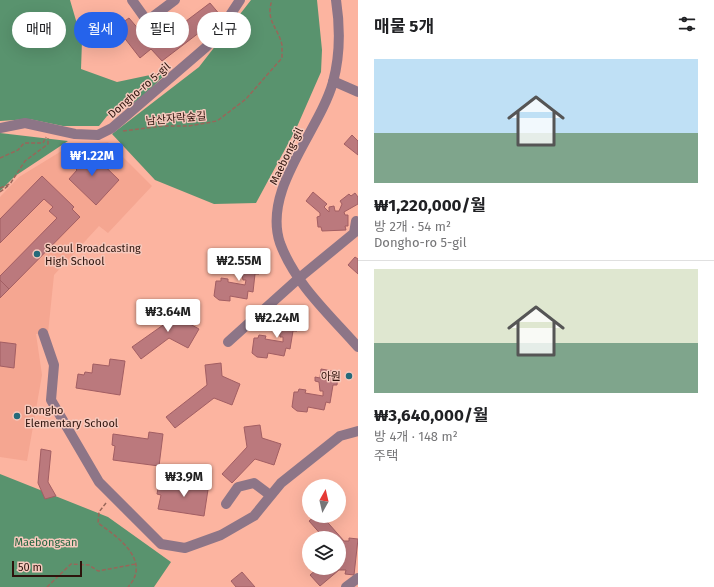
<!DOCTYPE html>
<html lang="ko">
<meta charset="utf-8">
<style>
:root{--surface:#fff;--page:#f6f6f6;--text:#202124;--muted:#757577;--line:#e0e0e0;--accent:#2563eb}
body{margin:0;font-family:"Fira Sans","Noto Sans KR",sans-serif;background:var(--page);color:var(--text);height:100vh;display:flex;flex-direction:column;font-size:15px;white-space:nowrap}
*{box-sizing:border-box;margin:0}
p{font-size:13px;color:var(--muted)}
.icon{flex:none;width:22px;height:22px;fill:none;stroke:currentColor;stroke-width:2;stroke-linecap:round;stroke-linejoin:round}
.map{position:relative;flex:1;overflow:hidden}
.panel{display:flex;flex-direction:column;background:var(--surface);width:356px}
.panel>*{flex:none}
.hud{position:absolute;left:12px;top:12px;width:286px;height:36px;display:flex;gap:8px}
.needle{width:26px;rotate:8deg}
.controls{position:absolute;left:302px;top:479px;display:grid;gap:8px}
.controls a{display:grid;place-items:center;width:44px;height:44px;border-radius:50%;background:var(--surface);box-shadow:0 4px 16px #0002;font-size:20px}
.scale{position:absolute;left:12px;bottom:10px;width:70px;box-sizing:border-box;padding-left:4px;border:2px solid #2d130c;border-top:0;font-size:11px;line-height:14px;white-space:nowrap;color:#2d130c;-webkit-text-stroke:3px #f6c9bd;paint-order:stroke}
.price{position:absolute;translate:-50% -34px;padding:0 9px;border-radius:4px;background:#fff;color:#222;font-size:13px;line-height:26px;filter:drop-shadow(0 1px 2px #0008)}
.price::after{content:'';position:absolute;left:50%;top:24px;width:12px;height:9px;margin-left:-6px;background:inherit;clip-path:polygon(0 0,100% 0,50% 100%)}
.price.active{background:var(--accent);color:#fff}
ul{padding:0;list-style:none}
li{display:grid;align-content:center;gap:8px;height:212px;padding:0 16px}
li+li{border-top:1px solid var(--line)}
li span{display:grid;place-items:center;height:124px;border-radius:0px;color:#555}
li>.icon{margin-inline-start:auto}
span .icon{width:72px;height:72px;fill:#fffc;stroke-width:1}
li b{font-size:17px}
h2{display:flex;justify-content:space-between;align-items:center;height:48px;padding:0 16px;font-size:17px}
.pill{padding:0 14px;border-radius:18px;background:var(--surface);box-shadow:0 4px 16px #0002;font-size:14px;line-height:36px}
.pill.active{background:var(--accent);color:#fff}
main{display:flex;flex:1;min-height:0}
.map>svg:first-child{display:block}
</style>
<main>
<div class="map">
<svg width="358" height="587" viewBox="0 0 358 587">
<rect width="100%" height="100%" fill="#fcb4a0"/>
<path fill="#f5a691" d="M108 142 152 186 108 233 99 226 54 275 48 333 36 334 42 375 27 461 0 457V197L19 177 73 144Z"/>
<path fill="#59936e" d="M0 0H70L82 41 81 69 117 82 169 71 139 100 107 116 99 126H63L29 119 0 121Z
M251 0H317L322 50 321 72 296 129 256 203 214 204 155 180 112 134 199 67Z
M0 133 68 141 15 176 0 191Z
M0 474 108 517 171 562 154 587H0Z"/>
<path fill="#bb797d" stroke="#a25e63" d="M210 3 221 16 162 61 151 49 140 58 116 27 129 18 153 46Z
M352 135 358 141V155L344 144Z
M85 147 119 180 96 205 69 179 77 170 74 167 79 162 74 157Z
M42 176 74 207 72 209 80 217 9 289 0 280V276L57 218 49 211 53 207 44 199 0 243V219Z
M313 192 327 204 324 207 329 212V207L334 206 335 211H339L342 204 340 201 349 194 351 196 355 193 358 197V204L344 212 345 215H348V226H345L346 230 322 231 321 227H318L317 217 320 216V213L306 201Z
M355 257 358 259V274L348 265Z
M243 258 261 261 259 274H255L253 292 248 291 247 299 230 296V301L219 300 214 296 216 281H221V278L228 279V282L245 285 246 280H243L241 271H237L238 266 242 267Z
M0 280 9 289 0 298Z
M180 306 181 319 199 329 188 348 169 338 141 359 132 347 166 323 165 307Z
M281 315 299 318 297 331H293L290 349 286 348 284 356 268 353 267 358 257 357 252 353 254 338H258L259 335 266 336 265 339 283 342V337H280L279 328H275V323L280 324Z
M0 342 16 344 14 368 0 366Z
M110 359 125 361 120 395 76 388 78 374 84 375 85 372 92 373 93 364 109 366Z
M221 363 222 376 240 384 232 405 214 398 175 428 166 417 207 385 205 365Z
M321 369 338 372 337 385H333L330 403 326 402 324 410 308 407 307 412 297 411 292 407 294 392H298L299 389 306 390 305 393 323 396V391H320L319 382 315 381V377L320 378Z
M260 425 262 438 281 444 274 465 255 459 232 483 222 474 247 447 244 427Z
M149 432 163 434 159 466 113 460 115 446 112 445 113 434 148 439Z
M41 449 51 451 48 482 56 496 45 499 38 483Z
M195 481 209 483 204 516 158 509 161 495 157 494 159 483 193 489Z
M315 516H322L344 541H349V538L358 539 354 575 345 574 346 570H339L320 586 310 575 318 568H339V538H324L309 521Z
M242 572 255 587H236L231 581Z"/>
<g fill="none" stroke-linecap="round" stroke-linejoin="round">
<path stroke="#986659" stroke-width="1.5" stroke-dasharray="4 2" stroke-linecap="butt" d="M123 131 162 126H189L217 121 246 99 282 58C282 54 282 49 282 45 278 27 265 21 272 0
M0 158 18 150 24 143H43L46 137
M0 188 10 184 25 161 48 144V138
M0 192 8 186
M106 503 99 512 98 523C118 537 152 561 128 587
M47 587 71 564 89 565 98 571 136 564"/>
<path stroke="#8d7587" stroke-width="10" d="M132 0 147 21 175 0
M336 0C340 26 340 56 333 82 319 132 262 189 280 243 295 284 330 315 358 347
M333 81 358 92
M0 128 25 123 75 134 98 135 112 128 205 48 215 38 240 0
M43 333 54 365 51 400 99 482 161 544 185 548 221 535 254 516 281 483 340 436 358 431
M228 342 298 279 354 233 356 221
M226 504 238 487 254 483 270 495
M346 587 358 578"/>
</g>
<g fill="#256a7a" stroke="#f6c9bd" stroke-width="1.5">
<circle cx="37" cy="254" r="4"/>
<circle cx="349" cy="376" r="4"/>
<circle cx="17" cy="416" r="4"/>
</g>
<g text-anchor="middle" stroke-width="3" stroke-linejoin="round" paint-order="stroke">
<g font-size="11" fill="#2d130c" stroke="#f6c9bd">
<text transform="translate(139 90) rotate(-41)" y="4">Dongho-ro 5-gil</text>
<text transform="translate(176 118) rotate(-5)" y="4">남산자락숲길</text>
<text transform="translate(286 156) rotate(-64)" y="4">Maebong-gil</text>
</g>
<g font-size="11" fill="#2d130c" stroke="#f6c9bd" text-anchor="start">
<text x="45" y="252">Seoul Broadcasting<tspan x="45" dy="13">High School</tspan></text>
<text x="341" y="380" text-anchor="end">아원</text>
<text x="25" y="414">Dongho<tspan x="25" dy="13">Elementary School</tspan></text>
</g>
<g font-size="11" fill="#22643f" stroke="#f6c9bd">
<text x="46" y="546">Maebongsan</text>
</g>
</g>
</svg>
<div class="controls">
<a><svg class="needle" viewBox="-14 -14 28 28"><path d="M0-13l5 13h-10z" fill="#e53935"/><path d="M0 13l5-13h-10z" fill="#757577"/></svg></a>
<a><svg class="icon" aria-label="layers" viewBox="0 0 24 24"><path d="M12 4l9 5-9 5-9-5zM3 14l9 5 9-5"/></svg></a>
</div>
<div class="scale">50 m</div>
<b class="price active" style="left:92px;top:177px">₩1.22M</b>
<b class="price" style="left:239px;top:282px">₩2.55M</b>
<b class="price" style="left:168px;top:333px">₩3.64M</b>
<b class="price" style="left:277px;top:339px">₩2.24M</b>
<b class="price" style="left:184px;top:498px">₩3.9M</b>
<div class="hud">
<a class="pill">매매</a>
<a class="pill active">월세</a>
<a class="pill">필터</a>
<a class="pill">신규</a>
</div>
</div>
<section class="panel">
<h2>매물 5개<svg class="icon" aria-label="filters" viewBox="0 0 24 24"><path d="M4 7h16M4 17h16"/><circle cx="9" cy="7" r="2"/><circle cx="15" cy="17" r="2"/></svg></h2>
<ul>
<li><span style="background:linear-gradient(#bfe0f5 60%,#7fa58c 0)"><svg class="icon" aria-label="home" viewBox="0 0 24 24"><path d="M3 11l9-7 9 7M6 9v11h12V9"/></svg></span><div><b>₩1,220,000/월</b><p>방 2개 · 54 m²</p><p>Dongho-ro 5-gil</p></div></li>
<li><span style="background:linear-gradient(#dfe7d0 60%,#7fa58c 0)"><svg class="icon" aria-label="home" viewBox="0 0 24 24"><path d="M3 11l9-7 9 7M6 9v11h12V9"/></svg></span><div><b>₩3,640,000/월</b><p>방 4개 · 148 m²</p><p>주택</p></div></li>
</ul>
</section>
</main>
